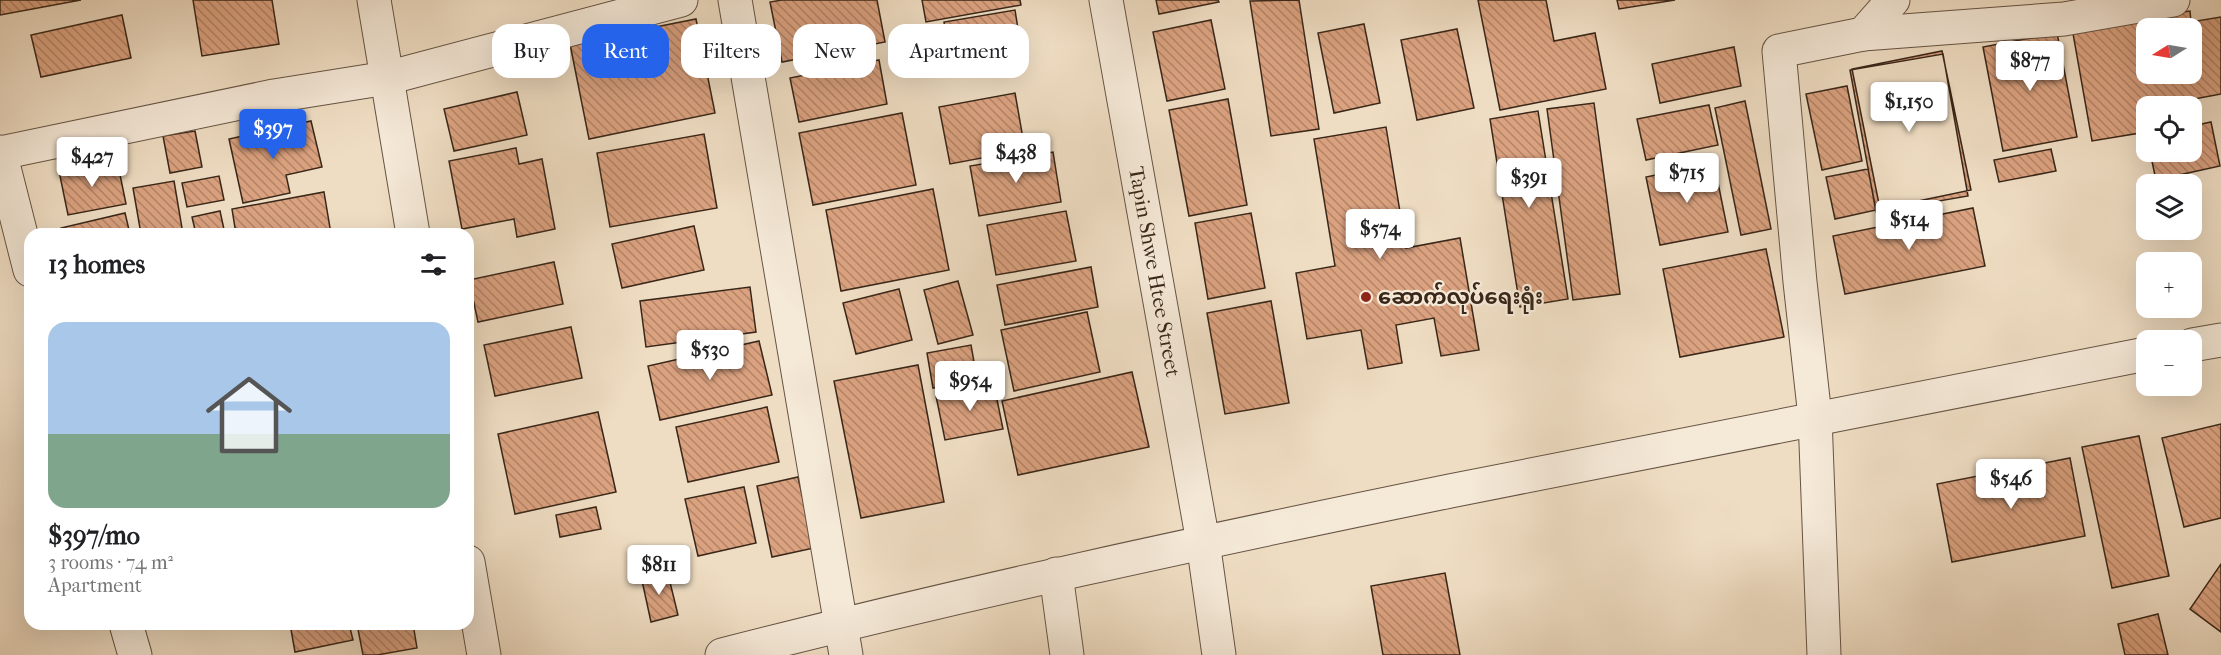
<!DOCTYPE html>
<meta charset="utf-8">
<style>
:root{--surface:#fff;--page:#f6f6f6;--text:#202124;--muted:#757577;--accent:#2563eb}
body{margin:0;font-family:"IM FELL French Canon","Noto Sans Myanmar",serif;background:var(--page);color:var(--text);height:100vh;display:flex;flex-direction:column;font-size:22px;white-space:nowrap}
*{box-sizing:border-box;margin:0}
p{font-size:20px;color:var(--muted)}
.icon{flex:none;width:33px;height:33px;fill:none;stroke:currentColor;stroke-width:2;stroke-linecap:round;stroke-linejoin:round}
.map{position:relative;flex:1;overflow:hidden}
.drawer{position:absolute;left:24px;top:228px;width:450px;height:402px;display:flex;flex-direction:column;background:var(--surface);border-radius:18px;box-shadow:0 6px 24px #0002}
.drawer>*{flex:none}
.guide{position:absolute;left:492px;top:24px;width:570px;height:54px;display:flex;gap:12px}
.needle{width:39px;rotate:259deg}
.tools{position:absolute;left:2136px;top:18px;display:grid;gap:12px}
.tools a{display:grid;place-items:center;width:66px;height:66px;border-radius:12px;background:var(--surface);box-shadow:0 6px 24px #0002;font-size:30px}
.price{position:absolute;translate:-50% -51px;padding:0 14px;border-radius:6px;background:#fff;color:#222;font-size:20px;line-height:39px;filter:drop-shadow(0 2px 3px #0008)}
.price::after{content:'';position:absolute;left:50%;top:36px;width:18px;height:14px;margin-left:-9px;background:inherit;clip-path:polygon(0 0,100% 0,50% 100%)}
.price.active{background:var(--accent);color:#fff}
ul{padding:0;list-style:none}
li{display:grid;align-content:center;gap:12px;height:318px;padding:0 24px}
li span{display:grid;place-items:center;height:186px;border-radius:18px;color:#555}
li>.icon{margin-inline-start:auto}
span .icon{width:108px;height:108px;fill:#fffc;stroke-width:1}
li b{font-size:26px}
h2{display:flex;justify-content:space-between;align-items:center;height:72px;padding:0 24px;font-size:26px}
.pill{padding:0 21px;border-radius:18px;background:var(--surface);box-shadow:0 6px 24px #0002;font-size:21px;line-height:54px}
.pill.active{background:var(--accent);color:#fff}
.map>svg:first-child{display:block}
</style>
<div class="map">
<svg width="2221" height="655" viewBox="0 0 2221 655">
<defs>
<pattern id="building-back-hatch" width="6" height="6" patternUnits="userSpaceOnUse" patternTransform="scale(1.5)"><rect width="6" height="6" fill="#dba280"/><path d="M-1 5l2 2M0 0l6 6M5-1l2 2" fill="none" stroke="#b38468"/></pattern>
</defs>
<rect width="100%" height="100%" fill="#efddc3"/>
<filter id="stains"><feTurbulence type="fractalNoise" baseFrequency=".00333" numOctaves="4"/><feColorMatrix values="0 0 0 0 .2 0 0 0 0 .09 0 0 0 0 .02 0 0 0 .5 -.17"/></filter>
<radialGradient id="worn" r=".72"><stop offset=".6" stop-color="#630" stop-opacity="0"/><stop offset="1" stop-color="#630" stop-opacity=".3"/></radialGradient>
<path fill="url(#building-back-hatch)" stroke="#392719" stroke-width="1.5" fill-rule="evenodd" d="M0 0H81L0 15Z
M193 0H272L279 44 202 56Z
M782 0H877L885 42 782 62 770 2Z
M922 0H1020L1021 5 926 22Z
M1156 0H1218L1219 2 1159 14Z
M1299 0 1319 129 1271 136 1250 1Z
M1478 0H1546L1554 41 1595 33 1606 89 1500 110Z
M1617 0H1675L1619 9Z
M1015 10 1021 48 950 60 944 22Z
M2190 11 2191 22 2221 17V94L2157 106H2146V132L2092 141 2072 28ZM2146 28H2192V74H2146Z
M122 15 131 58 41 77 31 35Z
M696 19 715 113 589 139 570 44Z
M1211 20 1225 89 1167 101 1153 32Z
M1364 24 1380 103 1334 113 1318 33Z
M1457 29 1474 108 1417 120 1401 40Z
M2057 33 2077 137 2003 151 1983 47Z
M1734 47 1741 86 1660 103 1652 64Z
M1942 51 1971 190 1880 209 1852 69Z
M1943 54 1968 196 1876 212 1850 70Z
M879 60 887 104 799 122 790 78Z
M1847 86 1862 161 1822 170 1806 94Z
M517 92 527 135 454 151 444 109Z
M1015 93 1025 150 950 164 939 107Z
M1228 99 1247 205 1189 216 1169 110Z
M1745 101 1771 229 1741 235 1715 108Z
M1594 103 1620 294 1573 300 1547 109Z
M1709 105 1718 145 1646 160 1637 119Z
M1538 111 1568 299 1520 307 1490 119Z
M902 113 916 185 813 205 799 133Z
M311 121 322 167 286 175 290 193 243 203 229 139Z
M2211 122 2220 166 2156 180 2150 152H2192V126Z
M1386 127 1406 248 1460 238 1479 350 1441 356 1434 318 1396 325 1402 363 1368 369 1361 330 1307 339 1296 273 1335 266 1314 139Z
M195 131 202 167 170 173 163 136Z
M704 134 717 208 610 227 597 153Z
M516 148 519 164 542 159 555 229 517 237 514 219 462 229 449 161Z
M2051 149 2056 171 1999 182 1994 160Z
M1053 152 1061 202 979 216 970 166Z
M117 160 126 204 68 215 59 171Z
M1714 163 1728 232 1660 245 1646 177Z
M1868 169 1876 210 1835 219 1826 177Z
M219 176 224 200 187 207 182 183Z
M174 181 183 234H141L133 188Z
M933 189 949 270 841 291 826 210Z
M324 192 331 234H236L232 209Z
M1973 208 1985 266 1845 294 1833 236Z
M220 211 225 234H196L192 217Z
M1066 211 1076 261 996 275 987 225Z
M125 213 130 234H62L61 228Z
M1251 213 1265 288 1208 299 1195 223Z
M694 226 704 270 622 288 612 244Z
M1766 249 1784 337 1680 357 1663 269Z
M554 262 563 304 478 322 469 280Z
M1091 267 1098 307 1005 325 997 285Z
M958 281 973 335 938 344 924 290Z
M750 287 756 332 646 347 640 301Z
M899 289 912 340 856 354 843 303Z
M1271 301 1289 403 1225 414 1207 313Z
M1087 312 1100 372 1014 391 1001 330Z
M571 327 582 378 495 396 484 345Z
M759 341 772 395 660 420 648 366Z
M971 345 977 379 933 388 927 353Z
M918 365 944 502 861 518 834 381Z
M1132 372 1149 447 1018 475 1002 401Z
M994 385 1003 429 945 440 936 396Z
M767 407 779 462 688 482 676 427Z
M598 412 616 492 515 514 498 434Z
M2221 424V518L2184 527 2162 438Z
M2139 436 2169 576 2112 588 2082 447Z
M2070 458 2085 536 1952 562 1937 484Z
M798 477 814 548 772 557 757 486Z
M744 487 756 543 698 556 685 499Z
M596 507 601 529 560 537 556 515Z
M2221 564V632L2190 609Z
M667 570 678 615 651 622 641 576Z
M1445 573 1460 655H1383L1371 586Z
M2158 614 2168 655H2125L2118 624Z
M290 624H349L353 640 295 652Z
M357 624H413L417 648 377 655H363Z"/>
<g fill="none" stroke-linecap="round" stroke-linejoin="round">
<defs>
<g id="minor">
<path d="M374 0 413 234"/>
<path d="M735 0 846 655"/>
<path id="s1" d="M1106 0 1203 542 1219 655"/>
<path d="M1863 34 2064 19 2173 0"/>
<path d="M0 152 30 270"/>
<path d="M0 153 274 96 387 78 681 0"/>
<path d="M2192 345 2221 340"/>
<path d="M468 562 484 655"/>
<path d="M1056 574 1067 655"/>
<path d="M126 624 135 655"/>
<path d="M722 655C963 593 1206 541 1450 491 1682 444 1914 398 2146 354"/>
<path d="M1824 655 1815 417 1800 282 1779 51 1863 34 1893 0"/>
</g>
</defs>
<use href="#minor" stroke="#665444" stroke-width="35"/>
<use href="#minor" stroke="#f5e9d8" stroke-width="33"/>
</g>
<circle fill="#8f2418" stroke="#f5e9d8" stroke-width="2" cx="1366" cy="297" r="6"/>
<g text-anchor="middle" stroke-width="4.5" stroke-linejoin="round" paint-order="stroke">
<g font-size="21" fill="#392719" stroke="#f5e9d8">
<text dy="7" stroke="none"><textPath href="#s1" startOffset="276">Tapin Shwe Htee Street</textPath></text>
</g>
<g font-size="21" font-weight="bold" fill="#392719" stroke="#f5e9d8" text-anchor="start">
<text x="1378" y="304">ဆောက်လုပ်ရေးရုံး</text>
</g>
</g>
<rect width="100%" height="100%" filter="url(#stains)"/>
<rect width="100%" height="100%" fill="url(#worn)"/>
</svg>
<div class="tools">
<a><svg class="needle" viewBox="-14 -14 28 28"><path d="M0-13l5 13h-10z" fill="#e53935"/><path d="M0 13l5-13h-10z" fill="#757577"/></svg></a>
<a><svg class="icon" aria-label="locate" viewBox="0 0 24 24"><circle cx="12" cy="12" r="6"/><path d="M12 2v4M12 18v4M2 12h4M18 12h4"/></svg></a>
<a><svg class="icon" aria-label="layers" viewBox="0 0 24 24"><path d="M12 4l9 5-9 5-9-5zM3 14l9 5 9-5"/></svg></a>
<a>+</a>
<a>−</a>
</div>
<b class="price" style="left:2030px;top:92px">$877</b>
<b class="price" style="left:1909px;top:133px">$1,150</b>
<b class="price active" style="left:273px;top:160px">$397</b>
<b class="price" style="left:1016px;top:184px">$438</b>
<b class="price" style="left:92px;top:188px">$427</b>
<b class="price" style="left:1687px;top:204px">$715</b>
<b class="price" style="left:1529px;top:209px">$391</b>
<b class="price" style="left:1909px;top:251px">$514</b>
<b class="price" style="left:1380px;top:260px">$574</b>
<b class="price" style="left:710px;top:381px">$530</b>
<b class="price" style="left:970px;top:412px">$954</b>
<b class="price" style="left:2011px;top:510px">$546</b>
<b class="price" style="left:659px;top:596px">$811</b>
<div class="guide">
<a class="pill">Buy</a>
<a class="pill active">Rent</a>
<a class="pill">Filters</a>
<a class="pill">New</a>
<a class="pill">Apartment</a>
</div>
<section class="drawer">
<h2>13 homes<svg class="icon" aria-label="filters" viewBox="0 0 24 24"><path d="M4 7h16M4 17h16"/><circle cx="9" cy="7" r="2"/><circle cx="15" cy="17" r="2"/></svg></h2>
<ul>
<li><span style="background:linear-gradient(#a9c7e8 60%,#7fa58c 0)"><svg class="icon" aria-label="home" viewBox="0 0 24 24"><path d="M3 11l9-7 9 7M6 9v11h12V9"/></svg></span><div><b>$397/mo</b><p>3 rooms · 74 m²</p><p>Apartment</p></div></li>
</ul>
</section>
</div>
